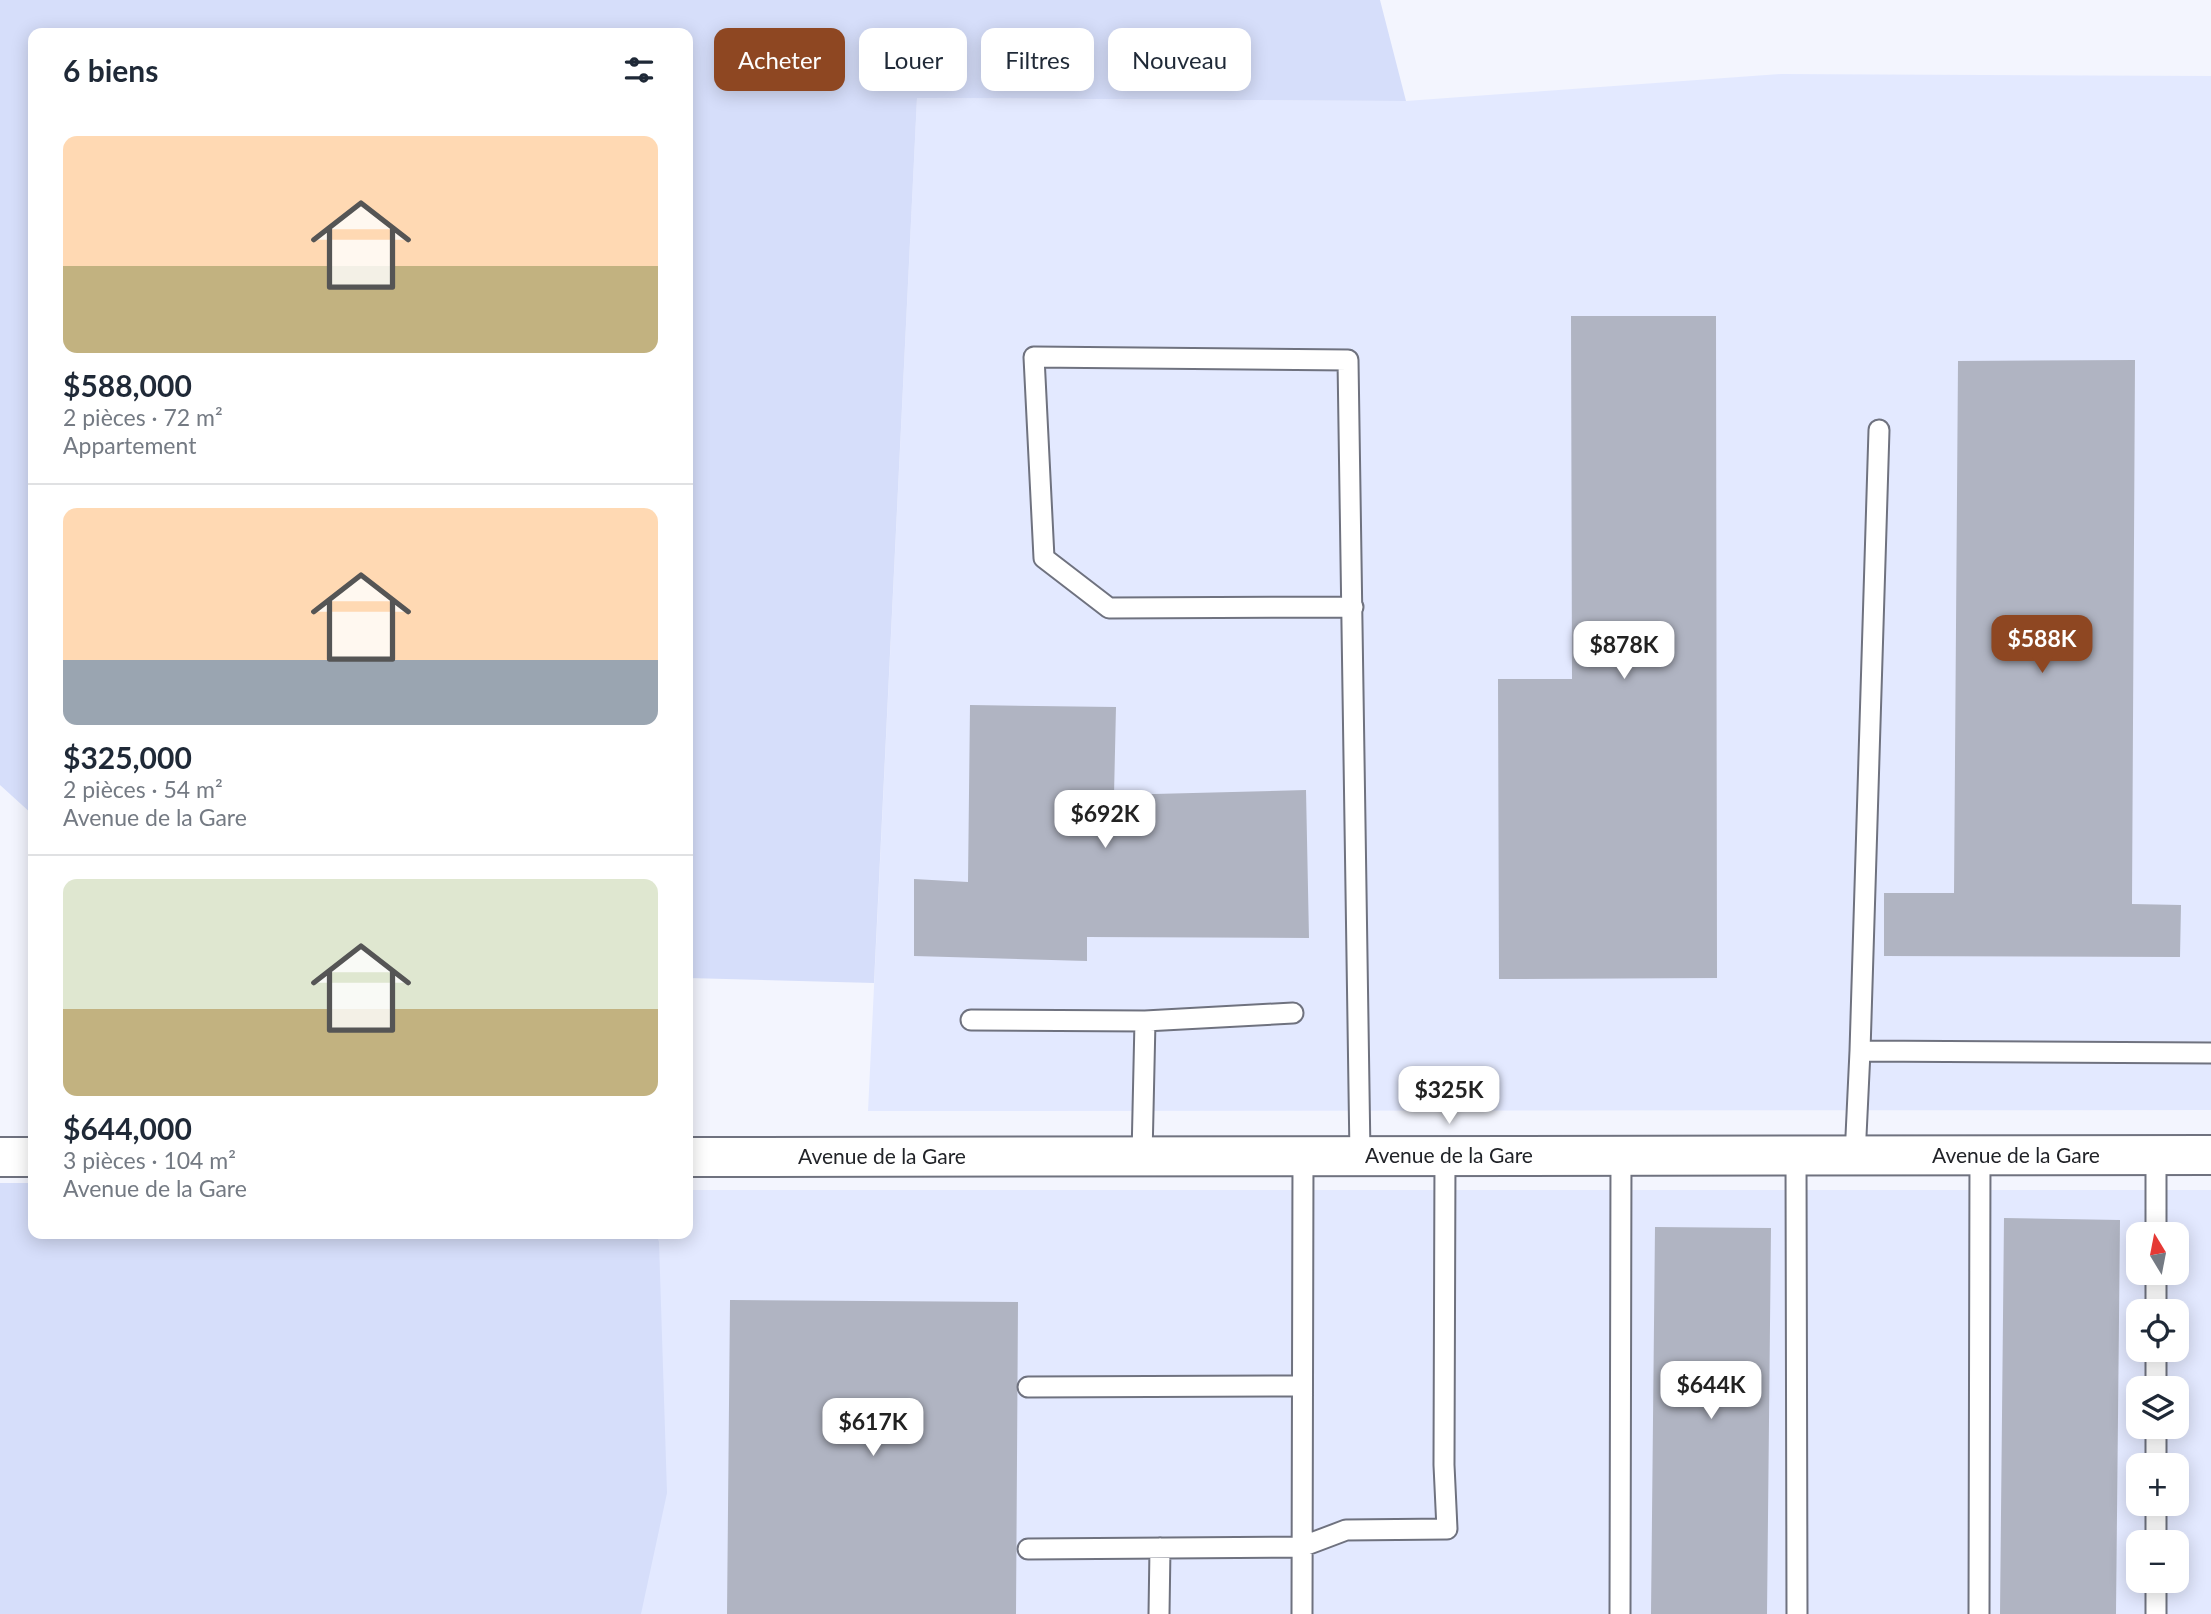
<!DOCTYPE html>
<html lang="fr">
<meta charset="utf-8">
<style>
:root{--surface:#fff;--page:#f6f6f7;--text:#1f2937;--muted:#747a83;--line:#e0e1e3;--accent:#8e4722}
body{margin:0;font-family:Lato,sans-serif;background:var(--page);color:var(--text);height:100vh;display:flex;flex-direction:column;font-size:26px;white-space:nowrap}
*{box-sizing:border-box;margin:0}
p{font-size:23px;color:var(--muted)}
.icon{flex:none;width:38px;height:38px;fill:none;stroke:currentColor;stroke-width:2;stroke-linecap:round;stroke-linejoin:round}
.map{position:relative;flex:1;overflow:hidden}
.side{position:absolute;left:28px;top:28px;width:665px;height:1211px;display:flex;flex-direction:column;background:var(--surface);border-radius:14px;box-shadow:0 4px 18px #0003}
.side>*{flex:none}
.top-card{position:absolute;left:714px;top:28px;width:665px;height:63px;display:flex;gap:14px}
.needle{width:46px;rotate:350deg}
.controls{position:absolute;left:2126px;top:1222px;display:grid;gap:14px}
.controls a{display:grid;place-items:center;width:63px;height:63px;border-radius:14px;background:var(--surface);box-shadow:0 4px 18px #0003;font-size:35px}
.price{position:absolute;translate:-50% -60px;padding:0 16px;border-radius:14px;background:#fff;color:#222;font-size:23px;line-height:46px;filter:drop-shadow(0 2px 4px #0008)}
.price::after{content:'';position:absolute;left:50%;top:42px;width:21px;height:16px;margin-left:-10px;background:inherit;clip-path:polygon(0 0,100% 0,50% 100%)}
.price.current{background:var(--accent);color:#fff}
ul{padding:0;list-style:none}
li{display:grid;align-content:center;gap:14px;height:371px;padding:0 35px}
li+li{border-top:2px solid var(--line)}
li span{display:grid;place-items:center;height:217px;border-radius:14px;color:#555}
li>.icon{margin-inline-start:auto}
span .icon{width:126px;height:126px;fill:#fffc;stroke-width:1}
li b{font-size:30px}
h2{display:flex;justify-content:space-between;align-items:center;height:84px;padding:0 35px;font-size:30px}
.chip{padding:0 24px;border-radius:14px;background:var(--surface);box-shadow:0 4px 18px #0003;font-size:24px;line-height:63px}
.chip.current{background:var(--accent);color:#fff}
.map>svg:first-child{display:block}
</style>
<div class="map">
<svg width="2211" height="1614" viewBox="0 0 2211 1614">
<rect width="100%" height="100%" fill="#f3f5fe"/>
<path fill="#e3e9ff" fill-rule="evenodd" d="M1781 74 2211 76V1110L868 1111 917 98 1406 101Z
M688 1190H2211V1614H639L637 1234H688ZM2138 1234H2177V1272H2138ZM2138 1311H2177V1349H2138ZM2138 1388H2177V1426H2138ZM2138 1465H2177V1503H2138ZM2138 1542H2177V1580H2138Z"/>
<path fill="#d6defa" d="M0 0H1380L1406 101 917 98 874 983 688 978V33H33V815L0 785Z
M0 1183H33V1234H656L659 1242 667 1493 641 1614H0Z"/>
<path fill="#b0b4c2" d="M1571 316H1716L1717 978 1499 979 1498 679H1572Z
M2135 360 2132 904 2181 905 2180 957 1884 956V893H1954L1958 361Z
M970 705 1116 707 1114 795 1306 790 1309 938 1087 937V961L914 956V879L968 882Z
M2004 1218 2120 1220 2116 1614H2000Z
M1655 1227 1771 1228 1767 1614H1651Z
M730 1300 1018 1302 1016 1614H727Z"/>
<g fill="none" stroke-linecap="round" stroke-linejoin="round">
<defs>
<path id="service" d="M1353 607 1109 608 1044 558 1034 357 1348 360 1360 1155
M971 1020 1145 1021
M1860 1051 1879 430
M2156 1155V1234
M1142 1156 1145 1021 1293 1013
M1796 1157 1797 1614
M1855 1157 1860 1051 2211 1053
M2156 1272V1311
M2156 1349V1388
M1028 1387 1302 1386
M2156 1426V1465
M2156 1503V1542
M1028 1549 1301 1547 1346 1530 1447 1529 1444 1465 1445 1156
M2156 1580V1614
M1159 1614 1160 1548
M1302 1614 1303 1155
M1620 1614 1621 1156
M1979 1614 1980 1156"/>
<path id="tertiary" d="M0 1157H33
M688 1157 2211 1155"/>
</defs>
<use href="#service" stroke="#6f727f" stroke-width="23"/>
<use href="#tertiary" stroke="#6f727f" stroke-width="42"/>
<use href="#service" stroke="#fff" stroke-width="19"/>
<use href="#tertiary" stroke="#fff" stroke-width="38"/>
</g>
<g text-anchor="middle" stroke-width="7" stroke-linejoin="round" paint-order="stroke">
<g font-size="21" fill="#212328" stroke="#fff">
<text x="1449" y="1163">Avenue de la Gare</text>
<text x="2016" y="1163">Avenue de la Gare</text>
<text x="882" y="1164">Avenue de la Gare</text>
</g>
</g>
</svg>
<div class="controls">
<a><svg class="needle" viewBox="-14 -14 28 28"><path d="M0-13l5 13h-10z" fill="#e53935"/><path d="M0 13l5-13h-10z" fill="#747a83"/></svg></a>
<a><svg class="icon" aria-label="locate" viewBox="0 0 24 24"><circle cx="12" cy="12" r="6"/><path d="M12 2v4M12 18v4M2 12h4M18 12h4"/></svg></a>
<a><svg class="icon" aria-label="layers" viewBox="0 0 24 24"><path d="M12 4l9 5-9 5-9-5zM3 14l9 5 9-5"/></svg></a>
<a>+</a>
<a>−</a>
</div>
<b class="price current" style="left:2042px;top:675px">$588K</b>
<b class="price" style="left:1624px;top:681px">$878K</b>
<b class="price" style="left:1105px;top:850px">$692K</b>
<b class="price" style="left:1449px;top:1126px">$325K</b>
<b class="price" style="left:1711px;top:1421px">$644K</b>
<b class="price" style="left:873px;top:1458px">$617K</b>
<div class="top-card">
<a class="chip current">Acheter</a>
<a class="chip">Louer</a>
<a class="chip">Filtres</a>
<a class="chip">Nouveau</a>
</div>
<section class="side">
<h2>6 biens<svg class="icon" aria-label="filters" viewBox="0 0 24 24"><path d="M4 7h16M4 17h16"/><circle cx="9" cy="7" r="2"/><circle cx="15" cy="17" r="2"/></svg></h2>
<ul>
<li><span style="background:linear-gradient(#ffd9b3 60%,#c2b280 0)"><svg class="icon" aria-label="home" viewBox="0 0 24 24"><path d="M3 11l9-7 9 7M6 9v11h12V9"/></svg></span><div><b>$588,000</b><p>2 pièces · 72 m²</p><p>Appartement</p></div></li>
<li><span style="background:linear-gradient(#ffd9b3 70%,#9aa5b1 0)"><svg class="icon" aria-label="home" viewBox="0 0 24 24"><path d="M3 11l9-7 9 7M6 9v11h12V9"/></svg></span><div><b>$325,000</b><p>2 pièces · 54 m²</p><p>Avenue de la Gare</p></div></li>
<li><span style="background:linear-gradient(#dfe7d0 60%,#c2b280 0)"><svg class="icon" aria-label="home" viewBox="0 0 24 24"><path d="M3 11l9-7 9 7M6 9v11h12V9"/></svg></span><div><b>$644,000</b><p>3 pièces · 104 m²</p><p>Avenue de la Gare</p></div></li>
</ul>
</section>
</div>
